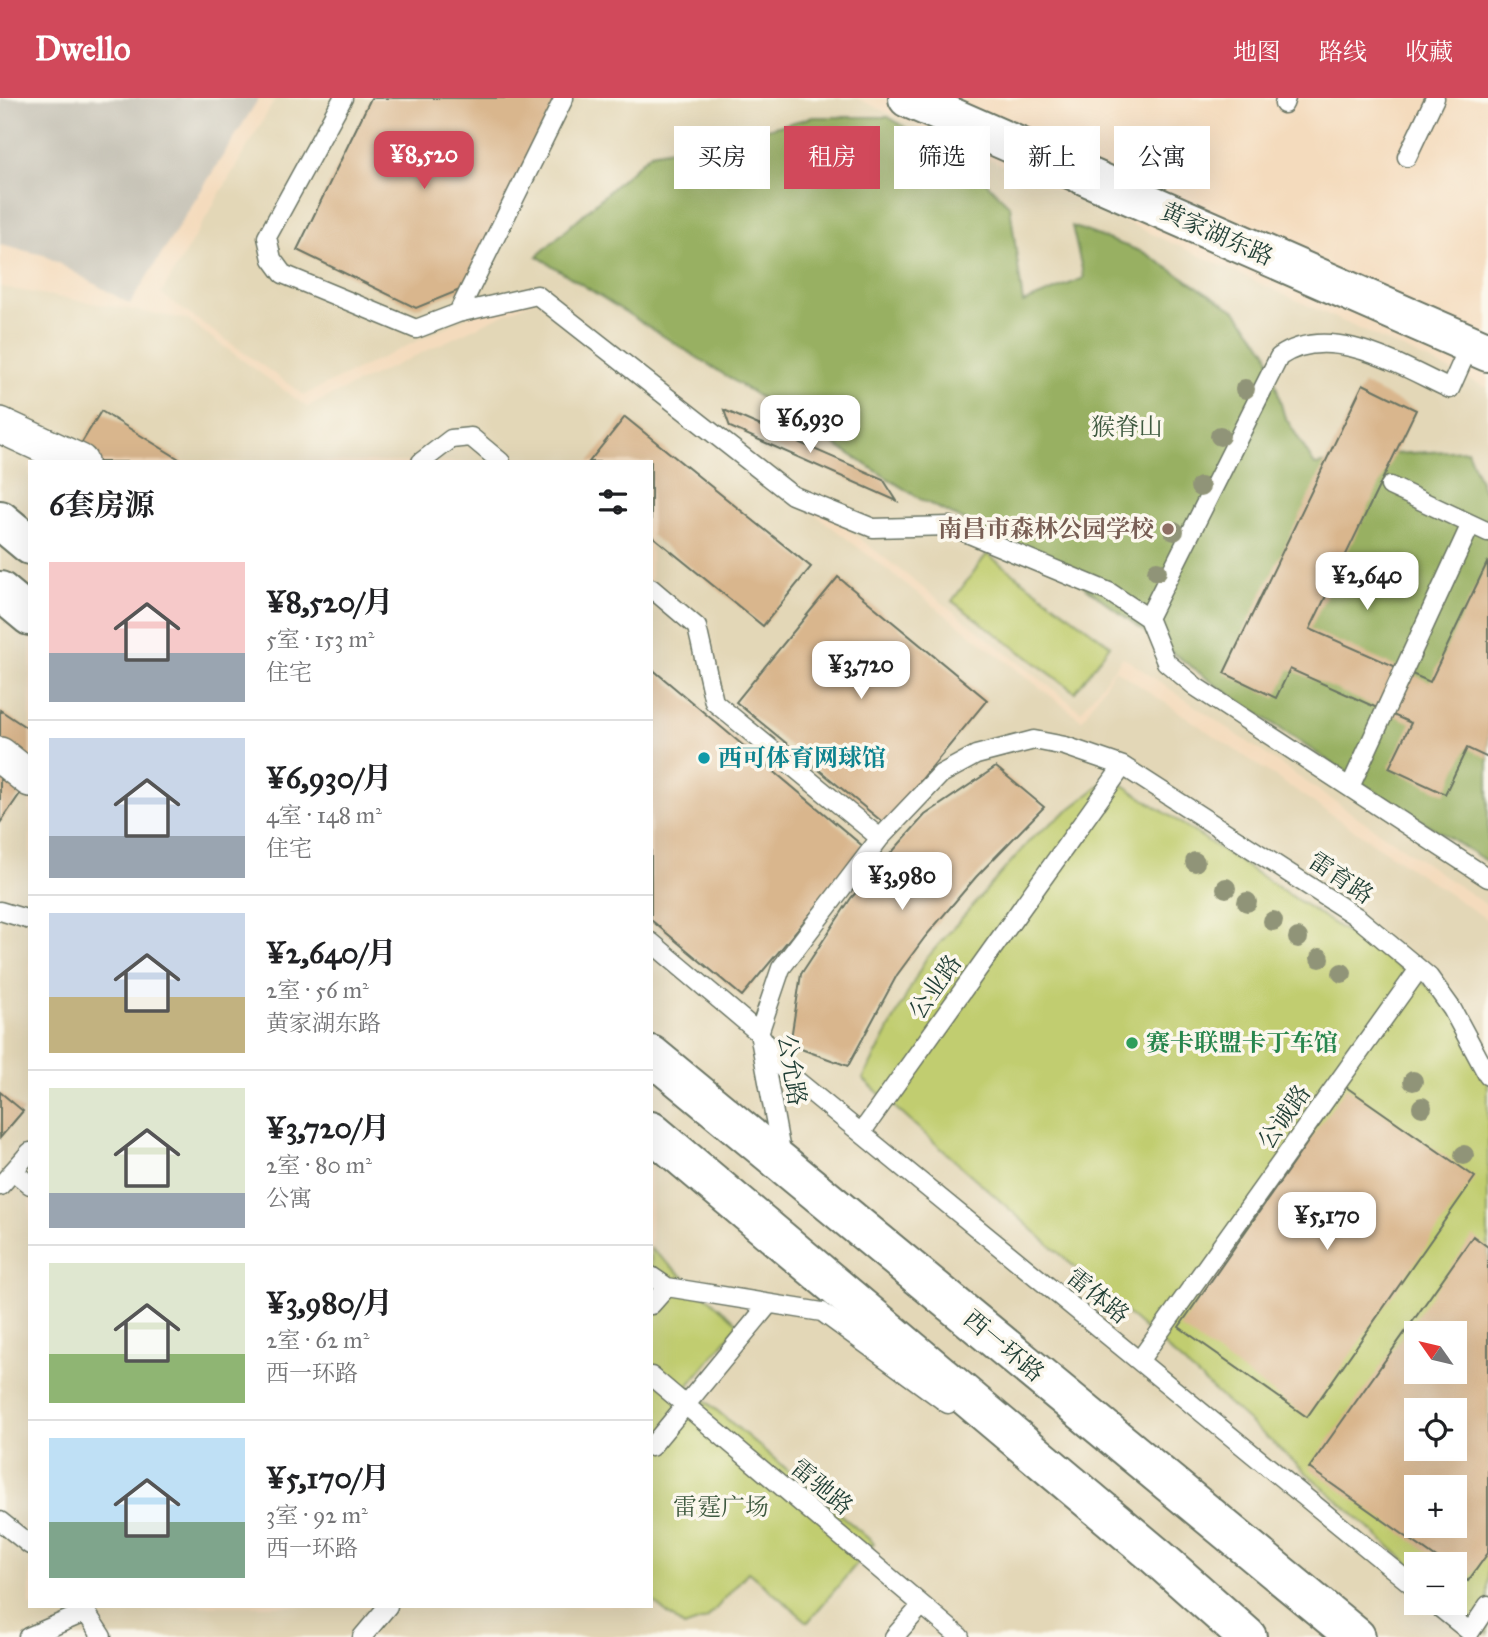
<!DOCTYPE html>
<html lang="zh">
<meta charset="utf-8">
<style>
:root{--surface:#fff;--page:#f6f6f6;--text:#202124;--muted:#757577;--line:#e0e0e0;--accent:#d1495b}
body{margin:0;font-family:"IM FELL Great Primer","Noto Serif SC",serif;background:var(--page);color:var(--text);height:100vh;display:flex;flex-direction:column;font-size:26px;white-space:nowrap}
*{box-sizing:border-box;margin:0}
p{font-size:23px;color:var(--muted)}
.icon{flex:none;width:38px;height:38px;fill:none;stroke:currentColor;stroke-width:2;stroke-linecap:round;stroke-linejoin:round}
.map{position:relative;flex:1;overflow:hidden}
.panel{position:absolute;left:28px;top:362px;width:625px;height:1148px;display:flex;flex-direction:column;background:var(--surface);border-radius:0px;box-shadow:0 7px 28px #0002}
.panel>*{flex:none}
.hud{position:absolute;left:674px;top:28px;width:665px;height:63px;display:flex;gap:14px}
.needle{width:46px;rotate:304deg}
.buttons{position:absolute;left:1404px;top:1223px;display:grid;gap:14px}
.buttons a{display:grid;place-items:center;width:63px;height:63px;border-radius:0px;background:var(--surface);box-shadow:0 7px 28px #0002;font-size:35px}
.price{position:absolute;translate:-50% -60px;padding:0 16px;border-radius:14px;background:#fff;color:#222;font-size:23px;line-height:46px;filter:drop-shadow(0 2px 4px #0008)}
.price::after{content:'';position:absolute;left:50%;top:42px;width:21px;height:16px;margin-left:-10px;background:inherit;clip-path:polygon(0 0,100% 0,50% 100%)}
.price.on{background:var(--accent);color:#fff}
ul{padding:0;list-style:none}
li{display:flex;align-items:center;gap:21px;height:175px;padding:0 21px}
li+li{border-top:2px solid var(--line)}
li span{display:grid;place-items:center;flex:none;width:196px;height:140px;border-radius:0px;color:#555}
li>.icon{margin-inline-start:auto}
span .icon{width:84px;height:84px;fill:#fffc;stroke-width:1}
li b{font-size:30px}
h2{display:flex;justify-content:space-between;align-items:center;height:84px;padding:0 21px;font-size:30px}
.tag{padding:0 24px;border-radius:0px;background:var(--surface);box-shadow:0 7px 28px #0002;font-size:24px;line-height:63px}
.tag.on{background:var(--accent);color:#fff}
header{display:flex;align-items:center;gap:42px;box-sizing:border-box;height:98px;padding:0 35px;background:var(--accent);color:#fff}
header strong{font-size:33px}
nav{display:flex;gap:38px;margin-inline-start:auto;font-size:24px}
.map>svg:first-child{display:block}
</style>
<header>
<strong>Dwello</strong>
<nav><a>地图</a><a>路线</a><a>收藏</a></nav>
</header>
<div class="map">
<svg width="1488" height="1539" viewBox="0 0 1488 1539">
<rect width="100%" height="100%" fill="#fbf7ec"/>
<filter id="ink" filterUnits="userSpaceOnUse"><feTurbulence type="fractalNoise" baseFrequency=".0143" numOctaves="2"/><feDisplacementMap in="SourceGraphic" scale="14" xChannelSelector="R" yChannelSelector="G"/><feConvolveMatrix kernelMatrix="1 2 1 2 8 2 1 2 1" color-interpolation-filters="sRGB"/></filter>
<filter id="wash" filterUnits="userSpaceOnUse"><feTurbulence type="fractalNoise" baseFrequency=".00686" numOctaves="4" result="noise"/><feDisplacementMap in="SourceGraphic" scale="28" xChannelSelector="R" yChannelSelector="G"/><feGaussianBlur stdDeviation="1.57" result="paint"/><feColorMatrix in="noise" values="0 0 0 0 0 0 0 0 0 0 0 0 0 0 0 0 0 1.4 0 .05"/><feComposite in="paint" operator="in"/></filter>
<g filter="url(#wash)">
<rect width="100%" height="100%" fill="#f4dbbd"/>
<path fill="#e3d7b7" fill-rule="evenodd" d="M276 0H856L1488 290V808L1123 559 1081 613 535 187 304 297 161 196Z
M0 189 186 221 307 309 536 201 1082 622 1115 571 1488 822V1539H0ZM30 364H651V1508H30ZM1416 1236H1454V1274H1416ZM1416 1312H1454V1351H1416ZM1416 1390H1454V1428H1416ZM1416 1466H1454V1505H1416Z"/>
<path fill="#c8c4b8" d="M0 0H259L130 206 44 157 0 147Z"/>
<path fill="#c1cd6f" stroke="#708552" stroke-width="2" fill-rule="evenodd" d="M987 456 1110 547 1075 594 952 503Z
M1111 679 1452 904 1488 961V1536L1453 1505 1454 1466H1416V1472L863 981 925 862 1031 741ZM1416 1236H1454V1274H1416ZM1416 1312H1454V1351H1416ZM1416 1390H1454V1428H1416Z
M651 1151 739 1226 688 1288 874 1445 808 1524 748 1474 707 1521 684 1529 651 1502Z"/>
<path fill="#98b062" stroke="#5c764b" stroke-width="2" d="M813 19H888L967 66 1010 108 1023 205 1084 180 1072 128 1145 155 1237 214 1267 253 1284 317 1315 367 1392 356 1467 352 1488 402V764L1355 681 1213 585 1056 467 922 402 537 158 651 55 736 39Z"/>
<g id="blocks">
<path fill="#d9b68d" fill-rule="evenodd" d="M371 0H560L467 189 416 210 297 152Z
M1363 286 1416 312 1310 531 1430 584 1488 463V660L1467 650 1445 696 1389 670 1411 625 1290 571 1276 600 1224 575Z
M724 312 883 381 897 403 730 329Z
M101 313 184 364H70Z
M625 319 811 469 763 528 651 437V364H589Z
M838 479 987 602 885 726 736 604Z
M651 570 865 750 742 898 651 822Z
M0 612 30 632V681L0 725Z
M996 669 1044 709 976 779 925 839 897 877 848 968 790 947 801 876 851 800 925 717Z
M1346 989 1475 1079 1307 1319 1179 1229Z
M0 994 23 1013 0 1040Z
M1473 1138 1488 1149V1455L1468 1483 1454 1473V1466H1445L1309 1370ZM1416 1236H1454V1274H1416ZM1416 1312H1454V1351H1416ZM1416 1390H1454V1428H1416Z"/>
</g>
</g>
<g filter="url(#ink)">
<use href="#blocks" fill-opacity="0" stroke="#6a7464" stroke-width="2"/>
<g fill="none" stroke-linecap="round" stroke-linejoin="round">
<defs>
<path id="lane" d="M343 0 267 139 272 161 283 176 416 231 458 215 537 197 792 397 873 430 950 428 1109 494 1148 520 1166 564 1196 589 1488 780
M1284 6 1286 0
M1407 59 1435 0
M458 215 564 0
M421 364 451 341 471 339 501 364
M1390 388 1488 434
M651 490 697 529 714 604 880 740
M1148 520 1279 259C1330 223 1402 269 1450 291L1470 246
M1350 689 1471 426
M0 813 30 822
M651 844 759 935 784 972 1416 1490
M861 1035 1123 668
M782 1059 759 935 781 870 880 740 941 676 976 657 1034 642 1065 648 1123 668 1357 819 1429 879 1452 911 1488 978
M13 1073 30 1087
M0 1088 30 1054
M651 1178 667 1189 822 1214 948 1306
M651 1207 667 1189
M1139 1263 1419 871
M651 1278 960 1539
M651 1349 769 1206
M0 1423 30 1447
M1434 1505 1470 1534 1488 1507
M82 1508 102 1539
M28 1539 86 1514
M362 1539 388 1508
M894 1539 922 1507"/>
<path id="street" d="M0 327 80 364
M0 657 30 681"/>
<path id="secondary" d="M908 0 1488 254"/>
<path id="highway" d="M0 422 30 447
M0 493 30 518
M651 957 1356 1539
M651 1033 1156 1458 1247 1539"/>
</defs>
<use href="#lane" stroke="#6a7464" stroke-width="21"/>
<use href="#street" stroke="#6a7464" stroke-width="38"/>
<use href="#secondary" stroke="#6a7464" stroke-width="42"/>
<use href="#highway" stroke="#6a7464" stroke-width="42"/>
<use href="#lane" stroke="#fff" stroke-width="18"/>
<use href="#street" stroke="#fff" stroke-width="35"/>
<use href="#secondary" stroke="#fff" stroke-width="38"/>
<use href="#highway" stroke="#fff" stroke-width="38"/>
</g>
<g fill="#909478">
<circle cx="1245" cy="291" r="10"/>
<circle cx="1220" cy="338" r="10"/>
<circle cx="1200" cy="389" r="10"/>
<circle cx="1174" cy="433" r="10"/>
<circle cx="1157" cy="473" r="10"/>
<circle cx="1195" cy="764" r="10"/>
<circle cx="1226" cy="790" r="10"/>
<circle cx="1247" cy="804" r="10"/>
<circle cx="1273" cy="823" r="10"/>
<circle cx="1298" cy="840" r="10"/>
<circle cx="1320" cy="860" r="10"/>
<circle cx="1342" cy="875" r="10"/>
<circle cx="1413" cy="983" r="10"/>
<circle cx="1422" cy="1009" r="10"/>
<circle cx="1464" cy="1057" r="10"/>
</g>
</g>
<circle fill="#8d6e63" stroke="#fbf7ec" stroke-width="2.5" cx="1168" cy="431" r="7"/>
<circle fill="#0f9aa8" stroke="#fbf7ec" stroke-width="2.5" cx="704" cy="660" r="7"/>
<circle fill="#2e9e5b" stroke="#fbf7ec" stroke-width="2.5" cx="1132" cy="945" r="7"/>
<g text-anchor="middle" stroke-width="7" stroke-linejoin="round" paint-order="stroke">
<g font-size="24" fill="#1f3d34" stroke="#fbf7ec">
<text transform="translate(1217 136) rotate(24)" y="8">黄家湖东路</text>
<text transform="translate(1341 780) rotate(34)" y="8">雷育路</text>
<text transform="translate(935 889) rotate(-55)" y="8">公业路</text>
<text transform="translate(792 972) rotate(81)" y="8">公允路</text>
<text transform="translate(1284 1019) rotate(-55)" y="8">公诚路</text>
<text transform="translate(1098 1198) rotate(39)" y="8">雷体路</text>
<text transform="translate(1004 1248) rotate(40)" y="8">西一环路</text>
<text transform="translate(822 1389) rotate(40)" y="8">雷驰路</text>
</g>
<g font-size="24" fill="#3f5a40" stroke="#fbf7ec">
<text x="1127" y="337">猴脊山</text>
<text x="721" y="1417">雷霆广场</text>
</g>
<g font-size="24" font-weight="bold" fill="#785e54" stroke="#fbf7ec" text-anchor="end">
<text x="1154" y="439">南昌市森林公园学校</text>
</g>
<g font-size="24" font-weight="bold" fill="#0d838f" stroke="#fbf7ec" text-anchor="start">
<text x="718" y="668">西可体育网球馆</text>
</g>
<g font-size="24" font-weight="bold" fill="#27864d" stroke="#fbf7ec" text-anchor="start">
<text x="1146" y="953">赛卡联盟卡丁车馆</text>
</g>
</g>
</svg>
<div class="buttons">
<a><svg class="needle" viewBox="-14 -14 28 28"><path d="M0-13l5 13h-10z" fill="#e53935"/><path d="M0 13l5-13h-10z" fill="#757577"/></svg></a>
<a><svg class="icon" aria-label="locate" viewBox="0 0 24 24"><circle cx="12" cy="12" r="6"/><path d="M12 2v4M12 18v4M2 12h4M18 12h4"/></svg></a>
<a>+</a>
<a>−</a>
</div>
<b class="price on" style="left:424px;top:93px">¥8,520</b>
<b class="price" style="left:810px;top:357px">¥6,930</b>
<b class="price" style="left:1367px;top:514px">¥2,640</b>
<b class="price" style="left:861px;top:603px">¥3,720</b>
<b class="price" style="left:902px;top:814px">¥3,980</b>
<b class="price" style="left:1327px;top:1154px">¥5,170</b>
<div class="hud">
<a class="tag">买房</a>
<a class="tag on">租房</a>
<a class="tag">筛选</a>
<a class="tag">新上</a>
<a class="tag">公寓</a>
</div>
<section class="panel">
<h2>6套房源<svg class="icon" aria-label="filters" viewBox="0 0 24 24"><path d="M4 7h16M4 17h16"/><circle cx="9" cy="7" r="2"/><circle cx="15" cy="17" r="2"/></svg></h2>
<ul>
<li><span style="background:linear-gradient(#f6c9c9 65%,#9aa5b1 0)"><svg class="icon" aria-label="home" viewBox="0 0 24 24"><path d="M3 11l9-7 9 7M6 9v11h12V9"/></svg></span><div><b>¥8,520/月</b><p>5室 · 153 m²</p><p>住宅</p></div></li>
<li><span style="background:linear-gradient(#c9d6e8 70%,#9aa5b1 0)"><svg class="icon" aria-label="home" viewBox="0 0 24 24"><path d="M3 11l9-7 9 7M6 9v11h12V9"/></svg></span><div><b>¥6,930/月</b><p>4室 · 148 m²</p><p>住宅</p></div></li>
<li><span style="background:linear-gradient(#c9d6e8 60%,#c2b280 0)"><svg class="icon" aria-label="home" viewBox="0 0 24 24"><path d="M3 11l9-7 9 7M6 9v11h12V9"/></svg></span><div><b>¥2,640/月</b><p>2室 · 56 m²</p><p>黄家湖东路</p></div></li>
<li><span style="background:linear-gradient(#dfe7d0 75%,#9aa5b1 0)"><svg class="icon" aria-label="home" viewBox="0 0 24 24"><path d="M3 11l9-7 9 7M6 9v11h12V9"/></svg></span><div><b>¥3,720/月</b><p>2室 · 80 m²</p><p>公寓</p></div></li>
<li><span style="background:linear-gradient(#dfe7d0 65%,#8fb573 0)"><svg class="icon" aria-label="home" viewBox="0 0 24 24"><path d="M3 11l9-7 9 7M6 9v11h12V9"/></svg></span><div><b>¥3,980/月</b><p>2室 · 62 m²</p><p>西一环路</p></div></li>
<li><span style="background:linear-gradient(#bfe0f5 60%,#7fa58c 0)"><svg class="icon" aria-label="home" viewBox="0 0 24 24"><path d="M3 11l9-7 9 7M6 9v11h12V9"/></svg></span><div><b>¥5,170/月</b><p>3室 · 92 m²</p><p>西一环路</p></div></li>
</ul>
</section>
</div>
